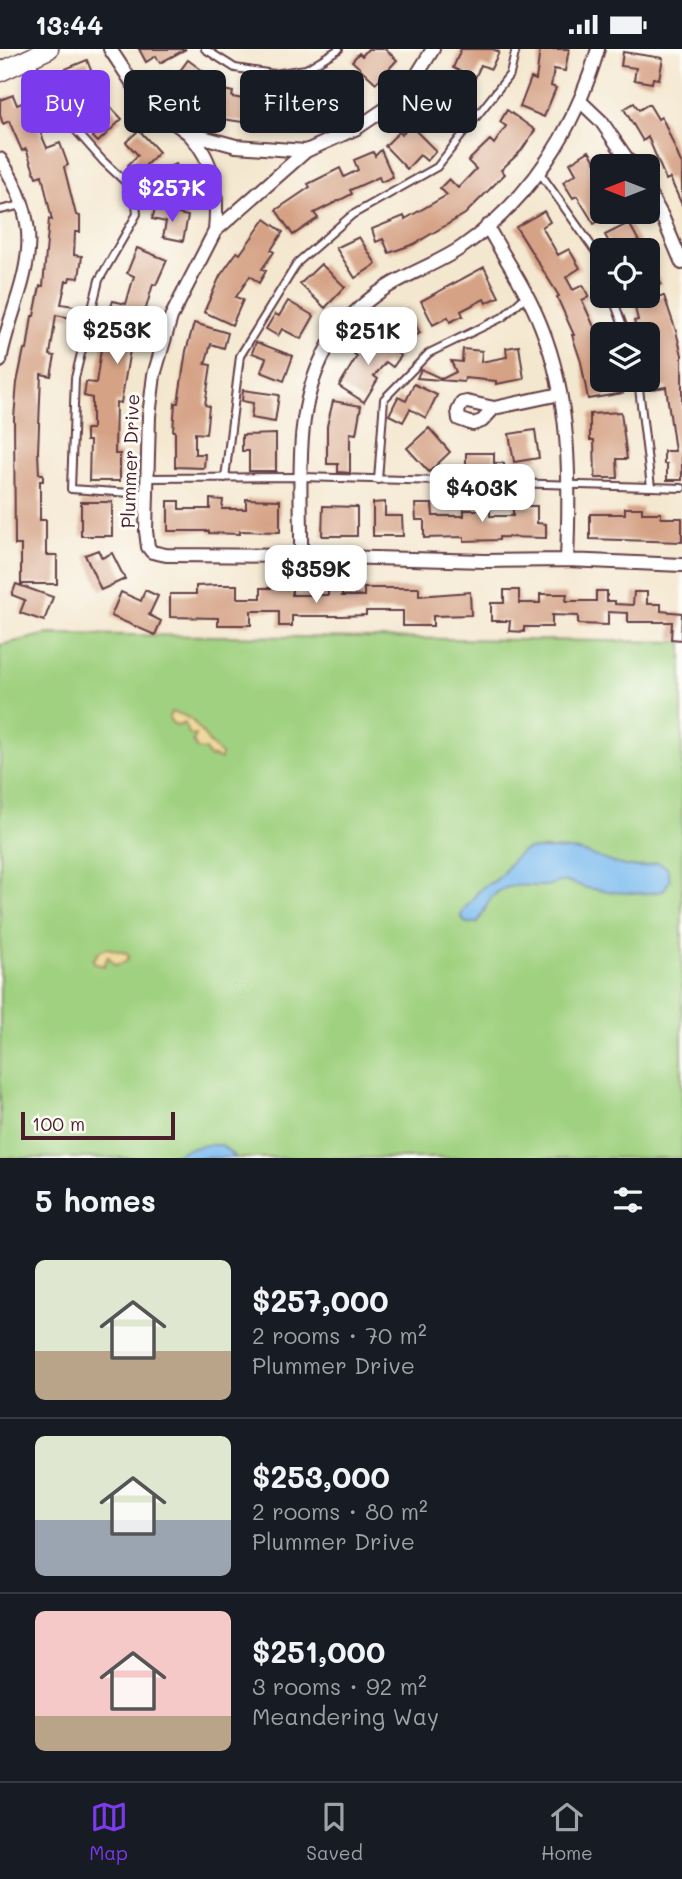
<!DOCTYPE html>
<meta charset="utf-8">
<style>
:root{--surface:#171b24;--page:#20242c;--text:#f1f3f6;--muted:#9ea1a6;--line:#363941;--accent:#7c3aed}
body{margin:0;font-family:Mali,sans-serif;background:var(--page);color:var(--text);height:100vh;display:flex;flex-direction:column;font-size:26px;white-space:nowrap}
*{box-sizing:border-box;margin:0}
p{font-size:23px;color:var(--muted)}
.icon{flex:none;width:38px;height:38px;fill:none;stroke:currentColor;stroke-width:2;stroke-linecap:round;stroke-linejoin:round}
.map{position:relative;height:1109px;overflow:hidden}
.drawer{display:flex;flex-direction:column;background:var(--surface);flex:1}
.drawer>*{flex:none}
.top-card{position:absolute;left:21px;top:21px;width:640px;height:63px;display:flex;gap:14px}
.needle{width:46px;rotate:270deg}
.tools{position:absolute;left:590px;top:105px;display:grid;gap:14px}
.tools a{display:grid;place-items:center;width:70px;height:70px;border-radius:10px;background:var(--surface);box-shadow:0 4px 10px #0003;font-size:35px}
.scale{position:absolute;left:21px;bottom:18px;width:154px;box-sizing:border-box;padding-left:7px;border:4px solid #4a1f2b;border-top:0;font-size:19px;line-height:24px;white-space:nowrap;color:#4a1f2b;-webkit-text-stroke:5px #fdfcf7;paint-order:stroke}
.price{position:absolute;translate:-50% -60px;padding:0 16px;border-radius:14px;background:#fff;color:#222;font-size:23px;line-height:46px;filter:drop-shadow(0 2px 4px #0008)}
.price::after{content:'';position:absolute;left:50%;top:42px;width:21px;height:16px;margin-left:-10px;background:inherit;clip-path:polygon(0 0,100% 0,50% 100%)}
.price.current{background:var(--accent);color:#fff}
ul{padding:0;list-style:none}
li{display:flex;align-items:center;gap:21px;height:175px;padding:0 35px}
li+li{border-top:2px solid var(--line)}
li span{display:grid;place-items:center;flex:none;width:196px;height:140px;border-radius:10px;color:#555}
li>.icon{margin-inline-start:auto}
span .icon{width:84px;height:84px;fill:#fffc;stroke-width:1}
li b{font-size:30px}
h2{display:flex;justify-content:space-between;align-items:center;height:84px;padding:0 35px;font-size:30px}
.tag{padding:0 24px;border-radius:10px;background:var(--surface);box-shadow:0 4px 10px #0003;font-size:24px;line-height:63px}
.tag.current{background:var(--accent);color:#fff}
.status{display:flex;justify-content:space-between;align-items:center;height:49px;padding:0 35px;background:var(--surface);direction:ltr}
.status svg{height:19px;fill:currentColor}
.tabs{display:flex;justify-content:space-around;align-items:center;height:98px;border-top:2px solid var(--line);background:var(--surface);font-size:19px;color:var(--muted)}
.tabs a{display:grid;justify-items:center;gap:4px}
.tabs .current{color:var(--accent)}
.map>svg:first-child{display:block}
</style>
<div class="status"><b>13:44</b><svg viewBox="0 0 49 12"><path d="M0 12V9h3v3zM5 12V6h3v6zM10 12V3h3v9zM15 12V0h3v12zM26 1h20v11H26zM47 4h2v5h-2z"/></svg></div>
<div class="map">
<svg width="682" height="1109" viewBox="0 0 682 1109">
<rect width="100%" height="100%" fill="#fdfcf7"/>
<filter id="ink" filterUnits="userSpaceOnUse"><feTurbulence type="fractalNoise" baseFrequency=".0143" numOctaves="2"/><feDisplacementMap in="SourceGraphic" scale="14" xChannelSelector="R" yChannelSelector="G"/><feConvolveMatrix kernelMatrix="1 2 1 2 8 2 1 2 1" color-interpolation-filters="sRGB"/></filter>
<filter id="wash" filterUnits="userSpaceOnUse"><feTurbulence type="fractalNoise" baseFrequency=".00686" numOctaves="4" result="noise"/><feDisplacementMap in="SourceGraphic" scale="28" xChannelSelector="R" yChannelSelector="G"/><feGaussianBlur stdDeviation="1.57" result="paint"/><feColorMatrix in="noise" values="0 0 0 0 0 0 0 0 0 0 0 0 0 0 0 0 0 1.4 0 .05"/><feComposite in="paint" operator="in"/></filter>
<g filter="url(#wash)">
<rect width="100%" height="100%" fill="#f4e7cf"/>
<path fill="#a0d180" stroke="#757856" stroke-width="2" d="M48 585 682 593V1109H0V596Z"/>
<path fill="#eeda9e" stroke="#9c7c64" stroke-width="2" d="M171 663C201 667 200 690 221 705V710H217L214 707 210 709 205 701 197 700 193 692 196 686H190L184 674 179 677 172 674 169 668Z
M107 899 126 904 129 907 126 913 115 916 108 907 104 917 96 915 93 911 100 902Z"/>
<path fill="#7abbef" stroke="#626d8d" stroke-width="2" d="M528 800C544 800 562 799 578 802 605 808 629 827 657 813L667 818 670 831 663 842C639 847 612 843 587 839 579 837 570 831 561 833 556 833 551 837 545 837 526 838 510 832 494 846 485 854 485 865 477 874H466L461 868C461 862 478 843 483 838 487 835 493 834 497 830 509 820 511 806 528 800Z
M207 1096H222L236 1109H167L187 1100Z"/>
<g id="blocks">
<path fill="#d5a285" d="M139 0H186L160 14 156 7 146 13Z
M368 0H385L397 11 376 34 352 12 359 4 362 7Z
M461 0H493L499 3 491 20 481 16 475 29 453 19Z
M540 0H569L565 22 554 20 551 37 556 39 544 68 520 58 531 29 536 31Z
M623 3 663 9 659 30 653 29 652 34 634 31 636 19 621 17Z
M87 11 97 37 68 49 58 23Z
M188 11 211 28 191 55 168 38Z
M348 31 356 50 330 62 323 46 305 53V74H250L214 69 219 40 233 43 232 48 265 54V39H282V45H314L310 37 322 32 326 41Z
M447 32 468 46 461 57 458 54 443 76 431 67 434 62 429 59Z
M13 46 17 56 27 52 33 69 42 65 46 75 38 78 47 99 60 94 68 116 64 118 76 166 80 167V183H75L74 206 82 207 79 229 70 228 69 232H66L61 255 74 257 71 269 56 266 50 306 55 307 51 327 41 325 38 403 39 425H43V432H40V471H46V506H57V535H21V496H15L14 369 17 334 24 300 27 301 32 267H34L40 237H43L49 170 52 171 42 126 36 128 26 100 22 102 9 72 3 75 0 66V51Z
M103 50 122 70 98 93 89 84 96 77 86 67Z
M634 54 639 61 649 55 658 70 661 68 665 75 682 116V156L670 129 666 131 648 88 643 92 624 60Z
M507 61 535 81 521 102 501 121 505 125 465 165 414 195 389 204 383 190 376 193 372 180 404 167 405 170 447 146 440 139 449 130 458 139 476 120 468 112 490 91 494 95 506 77 500 73Z
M411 77 436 102 427 112 420 106 407 120 385 97 399 83 402 85Z
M139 81 159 103 137 125 128 116 138 106 126 93Z
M381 101 393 128 381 133 379 128 350 141 352 145 314 164 318 169 293 186 276 161 310 138 308 135 340 119 344 128 358 121 354 111 373 103 375 107Z
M589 102 602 124V163H614L594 175 577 147 573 149 563 133 576 125 570 114Z
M176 115 185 139 156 150 147 126Z
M155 160 188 167 183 192 163 188 166 173 152 170Z
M544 162 550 173 542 178 558 206 569 200 580 219 566 228 573 241 583 236 589 248 582 251 595 280 602 278V331H607L608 334 621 332 623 344 588 350 581 313 572 286H574L557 248 559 247 516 178Z
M265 170 283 183 271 201 274 203 262 220 266 222 259 234 250 227 236 248 243 251 232 276 204 263 220 227 237 203 240 205Z
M629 174 642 198 637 201H613L605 186Z
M359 188 376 215 355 229 336 199Z
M137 199 167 211 156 236 153 235 142 273 135 271 121 354 116 353 115 405H120V432H89L90 392H86V380H92V349L84 347 86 333 96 334 105 274 113 252 126 255 134 227 127 224Z
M648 204 661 235 648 241Z
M321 215 345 238 325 259 300 235Z
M484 218 499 248 486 254 484 250 461 262 463 267 450 273 448 268 433 276 421 252Z
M632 247H664L676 282 682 306V431H667V415H664V402H675L666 338 652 340 650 327H653L648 305V282L638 285 634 272 638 271Z
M288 252 314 267 301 290 282 280 278 287 266 280 275 265 279 267Z
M404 260 407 261 420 284 409 290 411 294 398 301 382 272Z
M194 274 228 284 224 299 211 295 205 315 211 316 205 356 209 357 206 385 195 384V405H205L204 419 175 418V382H173L175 354H178L186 302Z
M372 283 401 307 393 318 386 313 374 327 378 330 364 353 339 337 357 307 354 305Z
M256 293 293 307 284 332 261 323 266 309 252 304Z
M519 297 524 330 496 335V332L465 329 464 333 417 329 421 320 442 330 456 323 451 312 462 313 463 300 482 302 481 313 507 308 506 299Z
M414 335 437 346 426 369 410 360 403 373 389 366 398 348 406 352Z
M243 341 279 346 275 373 251 369 253 354 242 352Z
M333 352 361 357 356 385 350 384V424L338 423V415H327V377Z
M621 363 627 410H617L618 429H595L594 391H590V365Z
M429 379 450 403 429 423 407 399Z
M535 381 539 409 514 413 509 385Z
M276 385V422H249V402H242V386Z
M466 404H494V414H504V428L466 427Z
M210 450 223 451 222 460H246V450L280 451V483L240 482V485L209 484V482H168V452H179V460H210Z
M81 453H112V487H81Z
M385 453V467H402L403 487H373V454Z
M415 455H432L433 467H464V461H490V467H513V457H537V474L546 475V489L499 488V491L464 492V488L424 489V471H416Z
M323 457 357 458V487H322Z
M625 459H642V464H661V469H682V493L590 490V465H625Z
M98 501 102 509 112 504 125 530 101 541 85 506Z
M16 535 53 548 44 572 20 564 25 551 12 546Z
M218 536H237V549H261V539H292V546H328V538H342V547H364V539H419V547L470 543 471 566 433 567V577H403V562H366V566L342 567H292V577H279V562H251V576H218V569L170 568V545H196V537Z
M145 541 158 547 149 566 161 572 155 586 111 567 121 543 141 552Z
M504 541H519V554H540V545H567L566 552H596V542H607V552H615V555L633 556 634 543H647V555H661V562L682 564 681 591 671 590 672 573H628V564L608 563V576L578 575V567L552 566V578H524V583L509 582 510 572H491V554H504Z"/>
</g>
</g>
<g filter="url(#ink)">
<use href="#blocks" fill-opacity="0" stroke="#643d44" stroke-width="2"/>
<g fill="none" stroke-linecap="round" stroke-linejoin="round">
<defs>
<path id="lane" d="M205 0 235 19 274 25 306 20 339 0
M31 12 56 59 103 112 135 142 137 165 99 231 75 329 71 440 146 445
M540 124 598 206 602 218
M0 161 22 156
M612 247 626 285
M638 331 651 438 682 439
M147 429 302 428 651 438
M225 429 240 307 298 213 352 166 437 118 510 25 516 0
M378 431 384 350 429 304 503 268 527 246"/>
<path id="street" d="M110 0 135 38 153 58 188 84 236 97 306 102 357 79 388 58 415 29 433 0
M580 52 601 72 632 117
M190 86C216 113 218 147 215 182
M306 102 215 182 171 268 154 326 149 367 146 482 148 498 152 503 166 506 301 507 485 512 567 511 682 516
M0 110C17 136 31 168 28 201 25 239 6 275 0 312
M648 142 662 167 682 214
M487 177C505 210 527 241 541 277 571 351 570 432 567 511
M467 353 494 359 482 372 473 375 459 370 458 362 462 354Z
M494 359 560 345
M301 507C302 439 292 365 325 303 338 277 363 253 387 238 411 223 439 214 462 198 531 150 575 80 598 0"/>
<path id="secondary" d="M0 23 49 0"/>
</defs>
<use href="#lane" stroke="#643d44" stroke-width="10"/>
<use href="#street" stroke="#643d44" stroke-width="16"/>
<use href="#secondary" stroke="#643d44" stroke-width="21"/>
<use href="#lane" stroke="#fff" stroke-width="6"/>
<use href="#street" stroke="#fff" stroke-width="12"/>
<use href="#secondary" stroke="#fff" stroke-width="18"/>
</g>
</g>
<g text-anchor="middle" stroke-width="6" stroke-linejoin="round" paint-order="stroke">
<g font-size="19" fill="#4a1f2b" stroke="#fdfcf7">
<text transform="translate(130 412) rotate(-88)" y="7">Plummer Drive</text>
</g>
</g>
</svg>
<div class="tools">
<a><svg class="needle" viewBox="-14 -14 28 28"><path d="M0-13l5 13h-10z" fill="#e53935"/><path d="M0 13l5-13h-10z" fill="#9ea1a6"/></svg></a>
<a><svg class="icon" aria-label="locate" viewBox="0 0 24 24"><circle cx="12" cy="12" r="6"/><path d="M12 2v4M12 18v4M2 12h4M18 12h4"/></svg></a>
<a><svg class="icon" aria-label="layers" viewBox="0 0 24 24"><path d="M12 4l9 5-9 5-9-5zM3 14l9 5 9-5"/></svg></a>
</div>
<div class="scale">100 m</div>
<b class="price current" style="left:172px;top:175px">$257K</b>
<b class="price" style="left:117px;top:317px">$253K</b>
<b class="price" style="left:368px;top:318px">$251K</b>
<b class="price" style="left:482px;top:475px">$403K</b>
<b class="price" style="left:316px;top:556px">$359K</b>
<div class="top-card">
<a class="tag current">Buy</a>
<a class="tag">Rent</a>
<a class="tag">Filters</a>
<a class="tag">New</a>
</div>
</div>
<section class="drawer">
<h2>5 homes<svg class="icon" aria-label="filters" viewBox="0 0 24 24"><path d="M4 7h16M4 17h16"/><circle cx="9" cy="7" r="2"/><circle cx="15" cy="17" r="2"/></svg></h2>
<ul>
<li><span style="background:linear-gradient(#dfe7d0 65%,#b9a48a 0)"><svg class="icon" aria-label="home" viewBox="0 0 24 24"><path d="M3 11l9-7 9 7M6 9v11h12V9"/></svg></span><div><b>$257,000</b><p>2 rooms · 70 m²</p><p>Plummer Drive</p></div></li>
<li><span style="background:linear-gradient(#dfe7d0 60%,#9aa5b1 0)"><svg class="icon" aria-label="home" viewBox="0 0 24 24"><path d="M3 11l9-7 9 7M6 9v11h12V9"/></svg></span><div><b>$253,000</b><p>2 rooms · 80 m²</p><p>Plummer Drive</p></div></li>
<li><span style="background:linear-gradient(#f6c9c9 75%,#b9a48a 0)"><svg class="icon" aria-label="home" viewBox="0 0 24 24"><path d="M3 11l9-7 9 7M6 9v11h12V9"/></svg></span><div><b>$251,000</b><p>3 rooms · 92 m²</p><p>Meandering Way</p></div></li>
</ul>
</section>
<nav class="tabs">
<a class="current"><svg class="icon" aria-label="map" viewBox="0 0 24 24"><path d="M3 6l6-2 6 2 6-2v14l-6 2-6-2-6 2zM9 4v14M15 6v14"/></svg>Map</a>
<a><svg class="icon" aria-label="saved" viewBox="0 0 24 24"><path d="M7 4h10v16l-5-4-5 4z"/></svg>Saved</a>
<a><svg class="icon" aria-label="home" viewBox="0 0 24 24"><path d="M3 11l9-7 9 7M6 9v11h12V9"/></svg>Home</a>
</nav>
